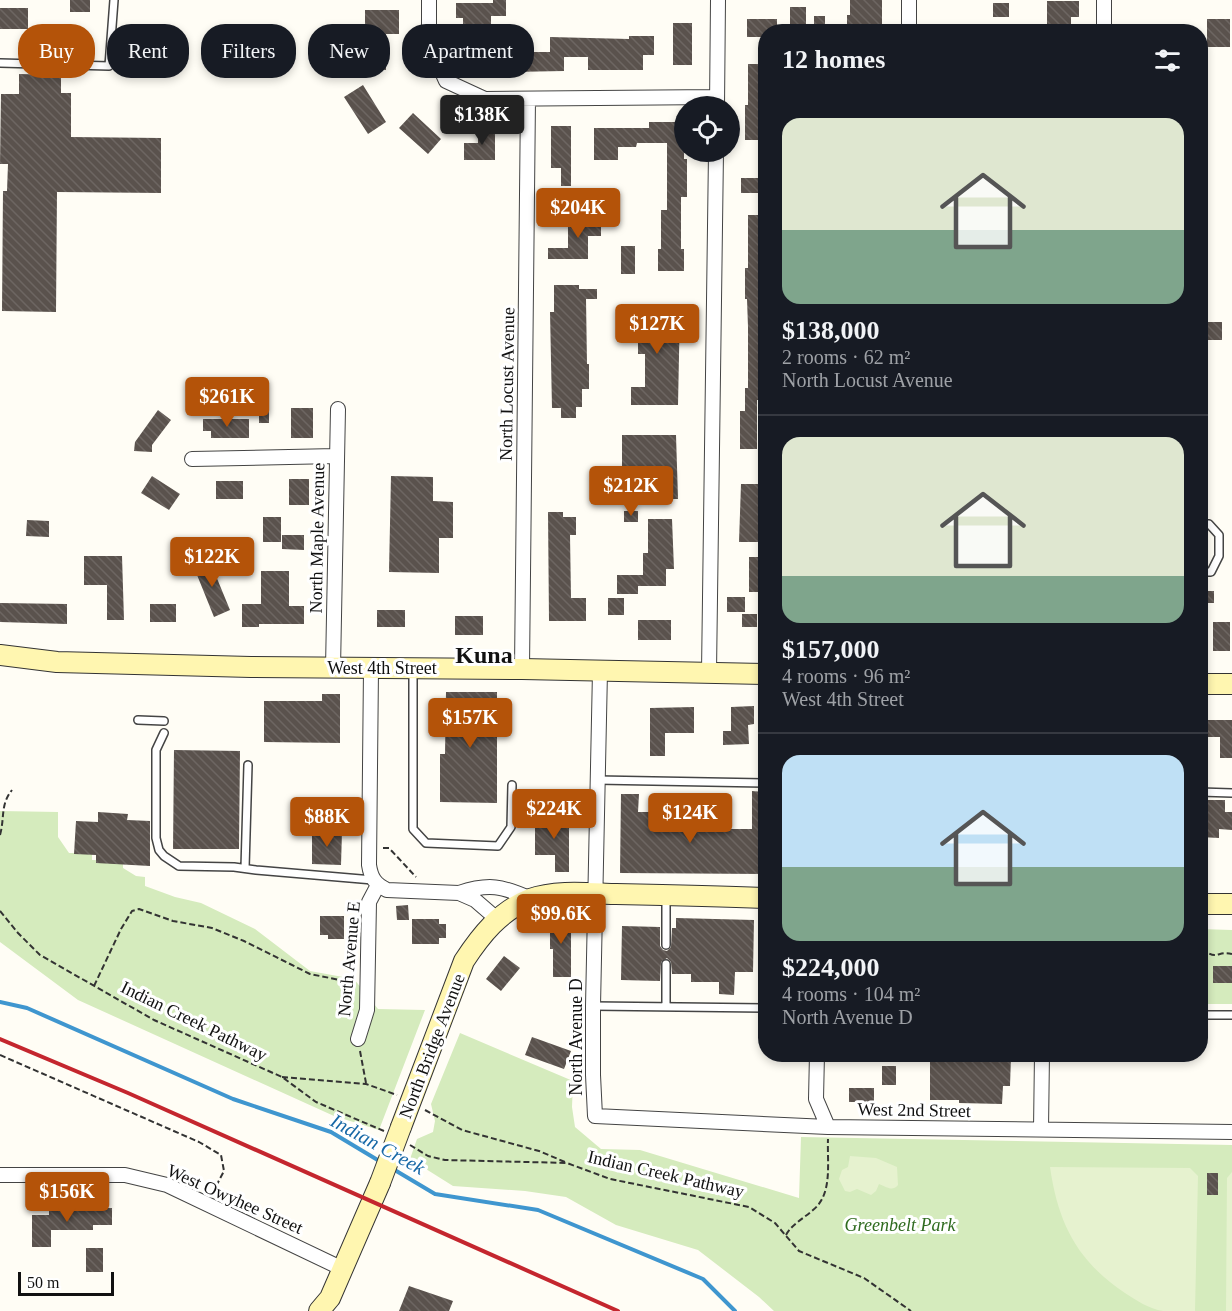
<!DOCTYPE html>
<meta charset="utf-8">
<style>
:root{--surface:#171b24;--page:#242831;--text:#f1f3f6;--muted:#9ea1a6;--line:#363941;--accent:#b45309}
body{margin:0;font-family:"Times New Roman",serif;background:var(--page);color:var(--text);height:100vh;display:flex;flex-direction:column;font-size:22px;white-space:nowrap}
*{box-sizing:border-box;margin:0}
p{font-size:20px;color:var(--muted)}
.icon{flex:none;width:33px;height:33px;fill:none;stroke:currentColor;stroke-width:2;stroke-linecap:round;stroke-linejoin:round}
.map{position:relative;flex:1;overflow:hidden}
.sheet{position:absolute;left:758px;top:24px;width:450px;height:1038px;display:flex;flex-direction:column;background:var(--surface);border-radius:24px;box-shadow:0 3px 9px #0003}
.sheet>*{flex:none}
.hud{position:absolute;left:18px;top:24px;width:570px;height:54px;display:flex;gap:12px}
.controls{position:absolute;left:674px;top:96px;display:grid;gap:12px}
.controls a{display:grid;place-items:center;width:66px;height:66px;border-radius:50%;background:var(--surface);box-shadow:0 3px 9px #0003;font-size:30px}
.scale{position:absolute;left:18px;bottom:15px;width:96px;box-sizing:border-box;padding-left:6px;border:3px solid #111;border-top:0;font-size:16px;line-height:21px;white-space:nowrap;color:#111;-webkit-text-stroke:4px #fff;paint-order:stroke}
.price{position:absolute;translate:-50% -51px;padding:0 14px;border-radius:6px;background:var(--accent);color:#fff;font-size:20px;line-height:39px;filter:drop-shadow(0 2px 3px #0008)}
.price::after{content:'';position:absolute;left:50%;top:36px;width:18px;height:14px;margin-left:-9px;background:inherit;clip-path:polygon(0 0,100% 0,50% 100%)}
.price.active{background:#222;color:#fff}
ul{padding:0;list-style:none}
li{display:grid;align-content:center;gap:12px;height:318px;padding:0 24px}
li+li{border-top:2px solid var(--line)}
li span{display:grid;place-items:center;height:186px;border-radius:18px;color:#555}
li>.icon{margin-inline-start:auto}
span .icon{width:108px;height:108px;fill:#fffc;stroke-width:1}
li b{font-size:26px}
h2{display:flex;justify-content:space-between;align-items:center;height:72px;padding:0 24px;font-size:26px}
.pill{padding:0 21px;border-radius:24px;background:var(--surface);box-shadow:0 3px 9px #0003;font-size:21px;line-height:54px}
.pill.active{background:var(--accent);color:#fff}
.map>svg:first-child{display:block}
</style>
<div class="map">
<svg width="1232" height="1311" viewBox="0 0 1232 1311">
<defs>
<pattern id="building-back-hatch" width="6" height="6" patternUnits="userSpaceOnUse" patternTransform="scale(1.5)"><rect width="6" height="6" fill="#5a524d"/><path d="M-1 5l2 2M0 0l6 6M5-1l2 2" fill="none" stroke="#6d6662"/></pattern>
</defs>
<rect width="100%" height="100%" fill="#fffdf5"/>
<path fill="#d5ebbd" d="M0 811 58 812V837L69 853H92V860L123 861V868L136 876 145 877V886L175 897 201 903 255 929 310 971 354 979 378 1009 425 1010 379 1130 334 1116 78 1000 0 942Z
M1200 929 1232 930V1004H1200Z
M460 1033 573 1081 572 1107 575 1127 601 1149 640 1150 799 1198 801 1137 1232 1145V1311H774L759 1297 698 1250 616 1225 566 1197 525 1191 453 1186 410 1159 417 1139 433 1132 435 1121 431 1104Z"/>
<path fill="#e6f2cf" d="M850 1156 876 1158 897 1167 898 1185C892 1192 887 1187 879 1184L876 1191 871 1195 857 1189 850 1192 845 1191 839 1179 842 1170 848 1167Z
M1050 1167 1190 1168 1198 1176 1195 1311C1185 1311 1173 1311 1163 1311 1149 1309 1136 1300 1125 1293 1077 1261 1058 1223 1050 1167Z
M1232 1172V1311H1226L1227 1178Z"/>
<g fill="none" stroke-linecap="round" stroke-linejoin="round">
<path stroke="#3f96cf" stroke-width="4" d="M0 1002 27 1008 233 1099 331 1132 381 1162
M393 1169 435 1194 538 1210 703 1279 735 1311"/>
</g>
<path fill="url(#building-back-hatch)" d="M70 0H90V12H70Z
M493 0H506V16H491V44L494 45 492 52H501L493 71 453 56 463 30V18H456V3H493Z
M850 0H882V27H871V32H847V15H850Z
M1047 1H1079V17H1071V32H1047Z
M993 3H1009V17H993Z
M790 7H806V25H790Z
M0 8H28V29H0Z
M365 10H399V34H386V70H361V41H365Z
M814 16H825V28H814Z
M747 19H777V32H765V37H747Z
M1207 19H1230V47H1207Z
M673 23H692V65H673Z
M629 36H654V55H643V70H588V57H564V71L511 72V52H550V37L629 39Z
M748 64H765V140H745V105H748Z
M19 74 61 75V93H71V137L161 138V193L57 192 56 312 2 311 3 191H7L8 164H0L1 94H19Z
M363 85 386 122 368 134 344 97Z
M413 113 441 139 428 154 399 128Z
M649 122H684V159H687V197H681V249H684V271H658V249H661V210H667V143H637L636 147H618V160H594V128H649Z
M551 126H571V186H561V168H551Z
M478 128H495V160H464V143H478Z
M741 178H765V193H741Z
M748 215H765V400H757V449H740V411H745V388H748V327L747 299H745V268H748Z
M581 216H601V236H588V259H548V248H568V221H581Z
M621 246H635V274H621Z
M554 285H579V289H597V299H586L587 364H589V389H582V407H576V418H561V408H552L550 312H554Z
M650 306H680L678 405H631V387H645V354H638V326H621V313H650Z
M1207 322H1222V340H1207Z
M259 407H269V423H259Z
M291 408H313V438H291Z
M158 410 171 420 152 445V452L134 451 135 442Z
M203 419H249V438H211V431H203Z
M622 435H676L678 499H645V486H649V466H622Z
M152 476 180 494 169 510 141 493Z
M391 476 433 477V501L453 502V538H439V573L389 572Z
M289 479H309V505H289Z
M216 481H243V499H216Z
M741 484H760L758 542H739Z
M624 511H638V522H624Z
M548 512H563V517H576V535H570L571 598H586V621H549Z
M263 517H281V542H263Z
M648 519H672L674 569H666V586H638V594H617V575H643V553H648Z
M27 520 49 521V537L26 536Z
M282 535H304V550L282 549Z
M84 556H122L124 620H107V585H84Z
M749 557H765V592H749Z
M209 559 230 610 214 617 193 565Z
M261 571H289V606H304V624H259V627H242V604H261Z
M1200 591H1214V603H1200Z
M727 597H745V612H727Z
M608 598H624V615H608Z
M0 603 67 604V624L0 622Z
M150 604H176V622H150Z
M377 610H405V627H377Z
M742 614H757V627H742Z
M455 616H483V635H455Z
M638 620H671V640H638Z
M1213 622H1230V651H1213Z
M446 692H497V803L440 802V754H445Z
M322 694H340V743L264 742V701H322Z
M754 706V724L748 725 749 744 723 745V731H731V707Z
M694 707V733H665V756H650V708Z
M1200 720H1232V758H1220V737H1200Z
M174 750 240 751 239 849H173Z
M752 791 765 792V874L620 873 621 794H639L638 812H649V824L689 825V829H752Z
M1200 800H1225V812H1232V830L1219 829V838L1200 837Z
M98 812 128 814 127 820 150 821V866L96 863V855L74 854 76 821 98 822Z
M535 816H569V872H555V855H535Z
M312 831 342 832 341 865 312 864Z
M408 905 409 920H397L396 906Z
M320 916H344V939H328V935H320Z
M550 916H571V977H553V949H550Z
M676 918 754 920 753 972H735L734 995 719 994V982H691V974H672L671 962 667 958 661 962 660 981 621 980 622 926 660 927V946L663 950 667 951 671 947 672 928H676Z
M412 919H439V924H446V938H439V944H412Z
M504 956 520 968 501 991 486 979Z
M1213 966H1232V983H1213Z
M532 1037 571 1051 564 1069 525 1055Z
M930 1054 1011 1056 1010 1086H1003L1002 1104 959 1103V1100H930Z
M882 1066H896V1085H882Z
M849 1088H874V1102H849Z
M1207 1173H1218V1195H1207Z
M86 1208H112V1225H93V1230H51V1247H32V1215H49V1210Z
M86 1248H103V1272H86Z
M409 1286 453 1301 449 1311H399Z"/>
<g fill="none" stroke-linecap="round" stroke-linejoin="round">
<defs>
<path id="lane" d="M0 63 109 66 114 0
M1200 524H1209L1219 535V556L1211 572H1200
M413 671V829L426 843 498 846 511 827 512 785
M138 720 164 721
M164 733 156 750V838L159 850 164 856 179 866 234 867 256 870 373 880
M597 780 765 783
M1200 792 1232 793
M245 868 248 765
M666 896V945
M593 1006 765 1008
M666 1007V964
M1200 1015H1232"/>
<path id="street" d="M429 0V43L446 81 485 99 717 97
M909 0V32
M1104 32V0
M717 106 718 0
M192 459 336 456
M333 668 338 409
M371 669 369 865C371 878 375 884 387 890L459 893
M522 669 528 99
M600 671 593 1006V1075L595 1116 828 1127 1232 1132
M709 672 716 152
M497 919 475 900 459 893C489 883 502 886 531 899
M358 1039 367 1010 369 902 378 885
M817 1054 816 1099 828 1127
M1041 1129 1042 1054
M0 1175H125L167 1185 343 1269"/>
<path id="secondary" d="M0 655 57 662 251 667 522 669 765 674
M1200 684H1232
M1200 904H1232
M401 1127 464 961C481 935 500 911 530 899 555 890 586 893 613 894 663 895 714 896 765 898
M319 1311 330 1298 380 1183"/>
</defs>
<use href="#lane" stroke="#444" stroke-width="10"/>
<use href="#street" stroke="#444" stroke-width="16"/>
<use href="#secondary" stroke="#333" stroke-width="22"/>
<path stroke="#333" stroke-width="2" stroke-dasharray="6 3" stroke-linecap="butt" d="M0 835C5 817 0 805 12 790
M383 848H389L416 877
M0 911 18 933 40 955 154 1020 282 1077 316 1102 384 1131
M1202 948C1217 962 1217 950 1232 954
M94 986 121 929 132 911 139 909 173 921 212 928 244 941 310 974 355 983
M360 1051 366 1083
M0 1055 199 1142 221 1155 224 1171 213 1192
M282 1077 366 1084 397 1095
M425 1110 462 1130 539 1151 565 1162
M410 1145 428 1156 445 1160 567 1163 610 1179 749 1207 775 1223 799 1251 864 1278 911 1311
M786 1235C792 1224 803 1219 813 1210 833 1194 827 1163 828 1139"/>
<use href="#lane" stroke="#fff" stroke-width="7"/>
<use href="#street" stroke="#fff" stroke-width="14"/>
<use href="#secondary" stroke="#fff6b0" stroke-width="20"/>
<path stroke="#c4262e" stroke-width="4" d="M0 1039 128 1093 618 1311"/>
<defs>
<path id="secondary-bridge" d="M380 1183 401 1127"/>
</defs>
<use href="#secondary-bridge" stroke="#333" stroke-width="22" stroke-linecap="butt"/>
<use href="#secondary-bridge" stroke="#fff6b0" stroke-width="20"/>
</g>
<g text-anchor="middle" stroke-width="6" stroke-linejoin="round" paint-order="stroke">
<g font-size="18" fill="#111" stroke="#fff">
<text transform="translate(507 384) rotate(-89)" y="6">North Locust Avenue</text>
<text transform="translate(317 538) rotate(-89)" y="6">North Maple Avenue</text>
<text x="382" y="674">West 4th Street</text>
<text transform="translate(349 959) rotate(-85)" y="6">North Avenue E</text>
<text transform="translate(194 1021) rotate(26)" y="6">Indian Creek Pathway</text>
<text transform="translate(576 1037) rotate(-90)" y="6">North Avenue D</text>
<text transform="translate(432 1046) rotate(-69)" y="6">North Bridge Avenue</text>
<text transform="translate(914 1110) rotate(1)" y="6">West 2nd Street</text>
<text transform="translate(666 1174) rotate(13)" y="6">Indian Creek Pathway</text>
<text transform="translate(235 1199) rotate(24)" y="6">West Owyhee Street</text>
</g>
<g font-size="18" font-style="italic" fill="#2f6b1f" stroke="#fff">
<text x="900" y="1231">Greenbelt Park</text>
</g>
<g font-size="20" font-style="italic" fill="#1768a6" stroke="#fff">
<text transform="translate(378 1144) rotate(29)" y="7">Indian Creek</text>
</g>
<g font-size="24" font-weight="bold" fill="#111" stroke="#fff">
<text x="484" y="663">Kuna</text>
</g>
</g>
</svg>
<div class="controls">
<a><svg class="icon" aria-label="locate" viewBox="0 0 24 24"><circle cx="12" cy="12" r="6"/><path d="M12 2v4M12 18v4M2 12h4M18 12h4"/></svg></a>
</div>
<div class="scale">50 m</div>
<b class="price active" style="left:482px;top:146px">$138K</b>
<b class="price" style="left:578px;top:239px">$204K</b>
<b class="price" style="left:657px;top:355px">$127K</b>
<b class="price" style="left:227px;top:428px">$261K</b>
<b class="price" style="left:631px;top:517px">$212K</b>
<b class="price" style="left:212px;top:588px">$122K</b>
<b class="price" style="left:470px;top:749px">$157K</b>
<b class="price" style="left:554px;top:840px">$224K</b>
<b class="price" style="left:690px;top:844px">$124K</b>
<b class="price" style="left:327px;top:848px">$88K</b>
<b class="price" style="left:561px;top:945px">$99.6K</b>
<b class="price" style="left:67px;top:1223px">$156K</b>
<div class="hud">
<a class="pill active">Buy</a>
<a class="pill">Rent</a>
<a class="pill">Filters</a>
<a class="pill">New</a>
<a class="pill">Apartment</a>
</div>
<section class="sheet">
<h2>12 homes<svg class="icon" aria-label="filters" viewBox="0 0 24 24"><path d="M4 7h16M4 17h16"/><circle cx="9" cy="7" r="2"/><circle cx="15" cy="17" r="2"/></svg></h2>
<ul>
<li><span style="background:linear-gradient(#dfe7d0 60%,#7fa58c 0)"><svg class="icon" aria-label="home" viewBox="0 0 24 24"><path d="M3 11l9-7 9 7M6 9v11h12V9"/></svg></span><div><b>$138,000</b><p>2 rooms · 62 m²</p><p>North Locust Avenue</p></div></li>
<li><span style="background:linear-gradient(#dfe7d0 75%,#7fa58c 0)"><svg class="icon" aria-label="home" viewBox="0 0 24 24"><path d="M3 11l9-7 9 7M6 9v11h12V9"/></svg></span><div><b>$157,000</b><p>4 rooms · 96 m²</p><p>West 4th Street</p></div></li>
<li><span style="background:linear-gradient(#bfe0f5 60%,#7fa58c 0)"><svg class="icon" aria-label="home" viewBox="0 0 24 24"><path d="M3 11l9-7 9 7M6 9v11h12V9"/></svg></span><div><b>$224,000</b><p>4 rooms · 104 m²</p><p>North Avenue D</p></div></li>
</ul>
</section>
</div>
